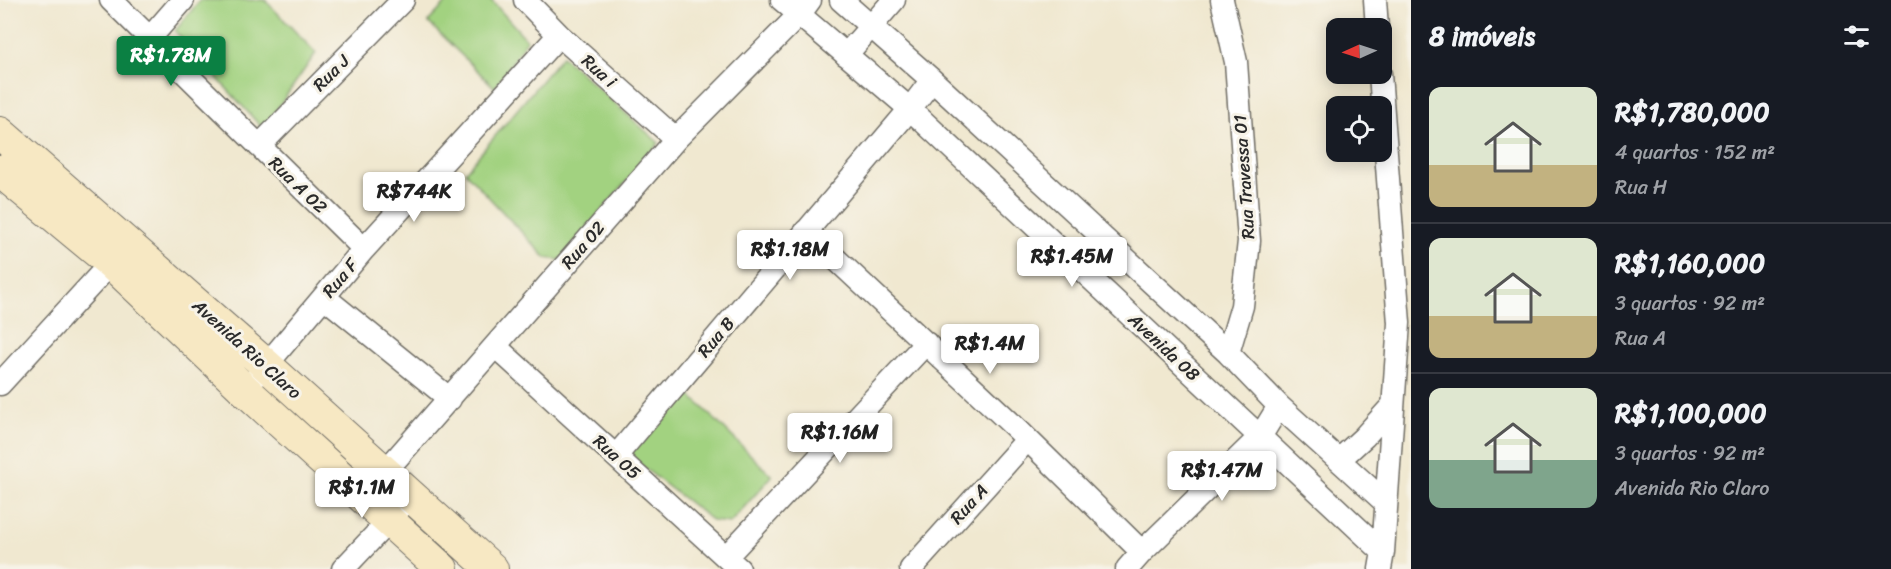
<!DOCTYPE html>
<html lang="pt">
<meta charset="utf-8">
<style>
:root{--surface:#171b24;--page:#242831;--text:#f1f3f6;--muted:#9ea1a6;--line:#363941;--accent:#0b8043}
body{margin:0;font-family:Sriracha,sans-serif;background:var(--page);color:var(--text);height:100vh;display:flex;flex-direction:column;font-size:22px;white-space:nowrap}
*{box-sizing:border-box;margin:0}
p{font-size:20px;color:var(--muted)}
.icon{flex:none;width:33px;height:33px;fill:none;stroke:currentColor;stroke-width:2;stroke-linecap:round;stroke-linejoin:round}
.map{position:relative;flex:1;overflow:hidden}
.details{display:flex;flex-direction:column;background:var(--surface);width:480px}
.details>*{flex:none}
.needle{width:39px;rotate:267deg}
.controls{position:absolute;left:1326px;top:18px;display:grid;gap:12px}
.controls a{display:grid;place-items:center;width:66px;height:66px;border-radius:12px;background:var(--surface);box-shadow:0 3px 15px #0003;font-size:30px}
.price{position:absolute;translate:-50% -51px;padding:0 14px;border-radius:6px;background:#fff;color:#222;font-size:20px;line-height:39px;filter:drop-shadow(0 2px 3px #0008)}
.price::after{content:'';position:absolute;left:50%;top:36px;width:18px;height:14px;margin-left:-9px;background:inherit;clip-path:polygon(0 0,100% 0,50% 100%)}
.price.current{background:var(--accent);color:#fff}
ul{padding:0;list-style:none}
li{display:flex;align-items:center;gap:18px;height:150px;padding:0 18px}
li+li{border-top:2px solid var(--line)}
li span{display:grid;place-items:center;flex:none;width:168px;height:120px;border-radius:12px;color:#555}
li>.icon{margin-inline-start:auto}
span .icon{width:72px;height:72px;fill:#fffc;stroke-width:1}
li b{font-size:26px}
h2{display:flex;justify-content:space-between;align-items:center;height:72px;padding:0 18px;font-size:26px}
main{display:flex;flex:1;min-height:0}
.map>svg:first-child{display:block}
</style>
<main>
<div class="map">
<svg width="1411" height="569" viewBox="0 0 1411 569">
<rect width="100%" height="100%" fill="#f7f3e8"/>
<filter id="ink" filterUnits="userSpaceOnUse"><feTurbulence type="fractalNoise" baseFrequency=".0167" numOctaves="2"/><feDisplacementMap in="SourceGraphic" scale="12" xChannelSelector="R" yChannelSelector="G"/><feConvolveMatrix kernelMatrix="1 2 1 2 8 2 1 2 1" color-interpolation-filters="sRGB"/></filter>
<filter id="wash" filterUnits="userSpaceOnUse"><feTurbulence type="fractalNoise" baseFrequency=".008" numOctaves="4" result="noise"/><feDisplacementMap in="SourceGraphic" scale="24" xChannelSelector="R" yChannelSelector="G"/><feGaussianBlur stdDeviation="1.35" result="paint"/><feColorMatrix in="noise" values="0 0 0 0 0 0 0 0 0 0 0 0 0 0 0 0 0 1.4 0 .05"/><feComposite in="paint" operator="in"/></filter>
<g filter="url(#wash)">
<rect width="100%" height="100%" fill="#f0e8d0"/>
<path fill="#a2d280" stroke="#667e56" stroke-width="1.5" d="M200 0H265L316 53 263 129 175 31Z
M449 0H491L527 40 495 88 428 22Z
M562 56 659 143 560 260 546 258 465 172Z
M685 390 772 476 730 523 713 521 626 454Z"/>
</g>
<g filter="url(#ink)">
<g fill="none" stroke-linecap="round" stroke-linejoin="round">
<defs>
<path id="street" d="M111 0 364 249
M525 0 559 35 676 139
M782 0 910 109 1383 552
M841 0 932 80 1228 353 1279 406 1386 503
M1222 0 1236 62 1249 241 1242 306 1228 353
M1375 0 1377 28
M150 38 183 0
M846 55 894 0
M259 146 403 0
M806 231 1017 429 1142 552
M324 297 450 399
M495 346 739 569
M258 375 364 249 559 35
M0 384 121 252
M616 456 910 109 932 80
M1339 460 1364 437 1393 405
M376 482 676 139 799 15 810 0
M726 557 926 343
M343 569 398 511
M911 569 1027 440
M1127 569 1142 552 1260 437 1279 406
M1380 569 1383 552 1399 323 1380 74"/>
<path id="secondary" d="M0 133 266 365 492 569
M0 171 111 263 245 390 442 569"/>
</defs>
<use href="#street" stroke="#706d65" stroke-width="25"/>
<use href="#secondary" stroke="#706d65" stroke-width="34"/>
<use href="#street" stroke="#fff" stroke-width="22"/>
<use href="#secondary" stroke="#f7e8c3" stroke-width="32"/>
</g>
</g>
<g text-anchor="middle" stroke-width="6" stroke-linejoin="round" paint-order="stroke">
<g font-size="18" fill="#2b2b2b" stroke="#f7f3e8">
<text transform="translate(599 71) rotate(42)" y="6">Rua i</text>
<text transform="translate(331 73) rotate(-45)" y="6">Rua J</text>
<text transform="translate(1244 177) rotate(-94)" y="6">Rua Travessa 01</text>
<text transform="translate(298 185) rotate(44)" y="6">Rua A 02</text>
<text transform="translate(583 245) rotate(-49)" y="6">Rua 02</text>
<text transform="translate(340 278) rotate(-50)" y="6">Rua F</text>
<text transform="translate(716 337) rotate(-50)" y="6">Rua B</text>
<text transform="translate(1164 347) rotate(43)" y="6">Avenida 08</text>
<text transform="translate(247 349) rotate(42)" y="6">Avenida Rio Claro</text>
<text transform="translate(617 457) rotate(42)" y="6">Rua 05</text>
<text transform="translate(969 504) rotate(-48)" y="6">Rua A</text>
</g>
</g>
</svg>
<div class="controls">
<a><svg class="needle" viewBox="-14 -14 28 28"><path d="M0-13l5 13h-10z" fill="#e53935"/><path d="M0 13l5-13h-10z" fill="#9ea1a6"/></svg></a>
<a><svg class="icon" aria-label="locate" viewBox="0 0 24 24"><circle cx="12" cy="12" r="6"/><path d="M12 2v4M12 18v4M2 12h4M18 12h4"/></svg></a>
</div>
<b class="price current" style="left:171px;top:87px">R$1.78M</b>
<b class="price" style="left:414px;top:223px">R$744K</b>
<b class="price" style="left:790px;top:281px">R$1.18M</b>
<b class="price" style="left:1072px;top:288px">R$1.45M</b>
<b class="price" style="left:990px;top:375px">R$1.4M</b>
<b class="price" style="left:840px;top:464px">R$1.16M</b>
<b class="price" style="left:1222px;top:502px">R$1.47M</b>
<b class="price" style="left:362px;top:519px">R$1.1M</b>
</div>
<section class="details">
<h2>8 imóveis<svg class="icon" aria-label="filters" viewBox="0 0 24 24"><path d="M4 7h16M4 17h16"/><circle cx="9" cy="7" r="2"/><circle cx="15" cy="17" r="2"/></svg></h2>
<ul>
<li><span style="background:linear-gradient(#dfe7d0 65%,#c2b280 0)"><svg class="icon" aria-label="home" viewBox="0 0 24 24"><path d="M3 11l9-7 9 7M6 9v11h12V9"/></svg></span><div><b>R$1,780,000</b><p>4 quartos · 152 m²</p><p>Rua H</p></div></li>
<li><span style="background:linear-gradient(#dfe7d0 65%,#c2b280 0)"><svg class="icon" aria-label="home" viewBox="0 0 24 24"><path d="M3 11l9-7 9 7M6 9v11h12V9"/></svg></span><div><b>R$1,160,000</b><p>3 quartos · 92 m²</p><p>Rua A</p></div></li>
<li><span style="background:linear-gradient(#dfe7d0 60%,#7fa58c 0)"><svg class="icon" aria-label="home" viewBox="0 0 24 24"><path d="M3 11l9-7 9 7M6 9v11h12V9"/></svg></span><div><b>R$1,100,000</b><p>3 quartos · 92 m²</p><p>Avenida Rio Claro</p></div></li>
</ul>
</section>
</main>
